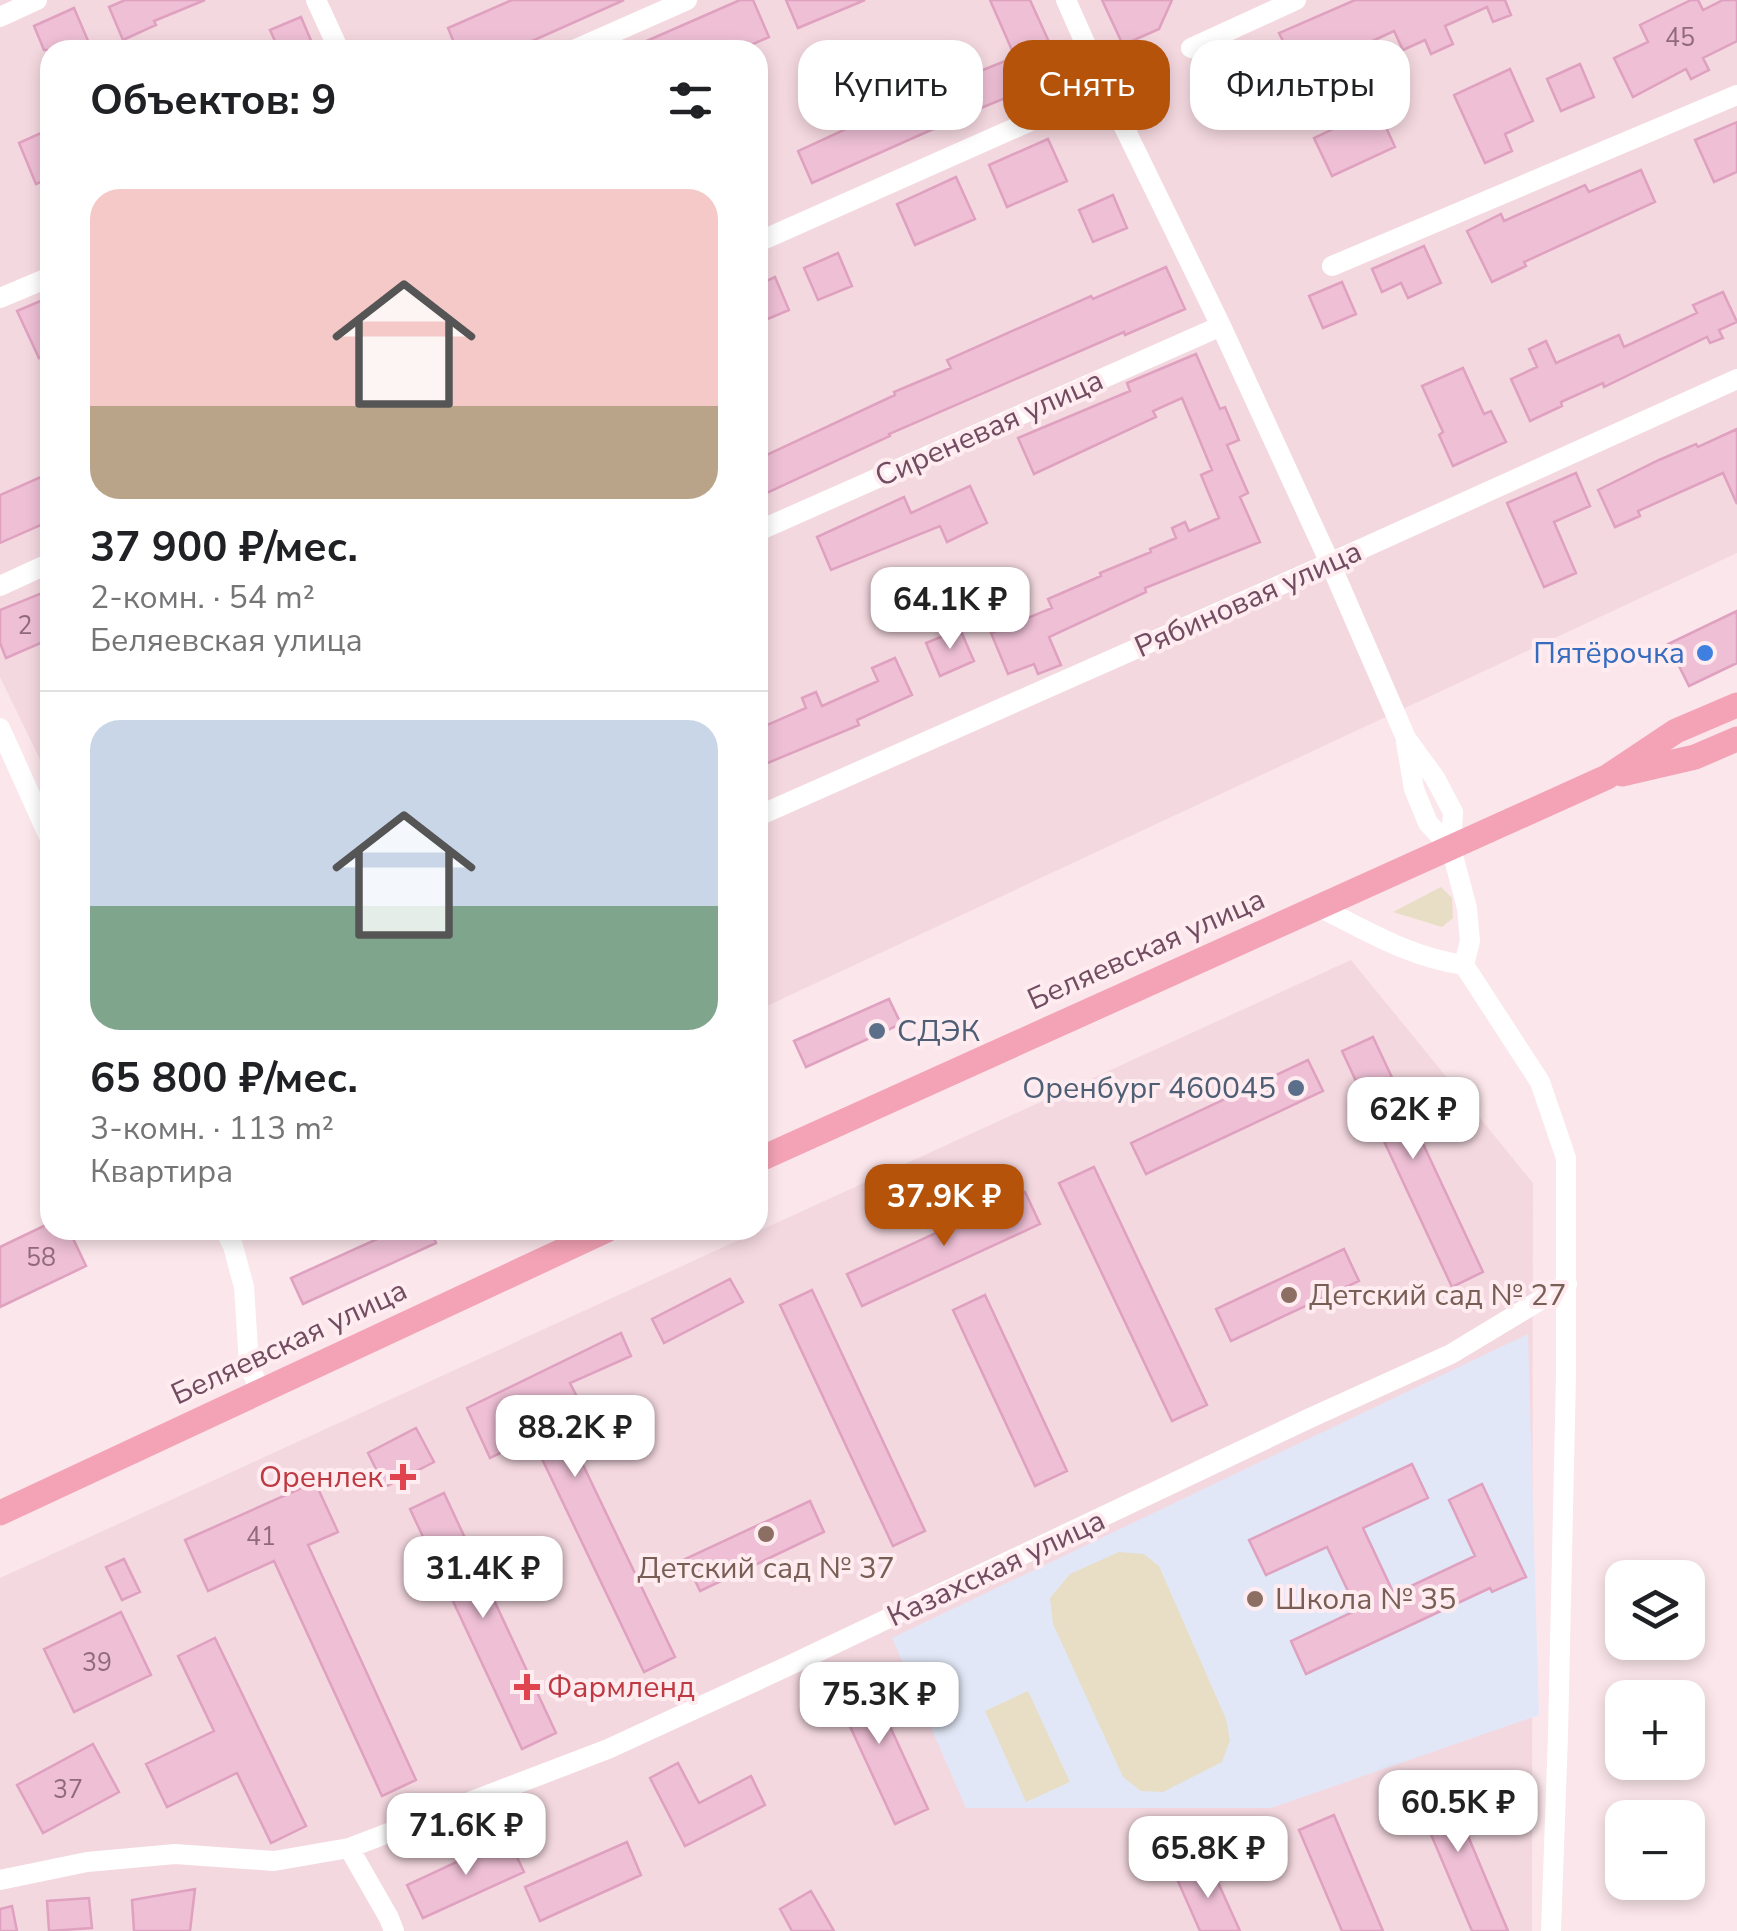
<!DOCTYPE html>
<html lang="ru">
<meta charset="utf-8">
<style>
:root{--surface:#fff;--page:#f2f2f2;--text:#202124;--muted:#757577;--line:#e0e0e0;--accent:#b45309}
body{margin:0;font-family:"Nunito Sans",sans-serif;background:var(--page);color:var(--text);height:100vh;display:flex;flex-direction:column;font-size:38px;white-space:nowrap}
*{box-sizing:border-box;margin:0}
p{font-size:32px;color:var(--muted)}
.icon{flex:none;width:55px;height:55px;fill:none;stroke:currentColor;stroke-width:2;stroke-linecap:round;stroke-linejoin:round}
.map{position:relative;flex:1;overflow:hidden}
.details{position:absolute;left:40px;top:40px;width:728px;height:1200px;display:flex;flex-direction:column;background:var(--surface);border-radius:30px;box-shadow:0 5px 15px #0003}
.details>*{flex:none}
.guide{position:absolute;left:798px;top:40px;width:788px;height:90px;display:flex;gap:20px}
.controls{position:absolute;left:1605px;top:1560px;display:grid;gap:20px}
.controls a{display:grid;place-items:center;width:100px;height:100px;border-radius:20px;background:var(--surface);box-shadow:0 5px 15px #0003;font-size:50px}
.price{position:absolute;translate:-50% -85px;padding:0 22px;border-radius:20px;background:#fff;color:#222;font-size:32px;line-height:65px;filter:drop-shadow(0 2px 5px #0008)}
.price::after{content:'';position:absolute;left:50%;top:60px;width:30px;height:22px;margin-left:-15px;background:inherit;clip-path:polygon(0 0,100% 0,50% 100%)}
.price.active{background:var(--accent);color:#fff}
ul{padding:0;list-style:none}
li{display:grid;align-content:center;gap:20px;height:530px;padding:0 50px}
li+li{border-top:2px solid var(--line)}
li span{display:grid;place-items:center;height:310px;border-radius:30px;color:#555}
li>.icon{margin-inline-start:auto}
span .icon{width:180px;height:180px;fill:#fffc;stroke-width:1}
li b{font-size:42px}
h2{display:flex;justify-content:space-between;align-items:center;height:120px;padding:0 50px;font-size:42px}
.pill{padding:0 35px;border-radius:30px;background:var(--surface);box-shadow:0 5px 15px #0003;font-size:35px;line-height:90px}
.pill.active{background:var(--accent);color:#fff}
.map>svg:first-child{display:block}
</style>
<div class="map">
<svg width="1737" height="1931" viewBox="0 0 1737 1931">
<rect width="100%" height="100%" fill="#fbe6eb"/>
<path fill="#f4d8e0" d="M0 0H1737V553L758 1010V50H50V780L0 677Z
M1351 960 1533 1183 1532 1931H0V1578Z"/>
<path fill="#e2e7f7" d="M1528 1334 1539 1715 1271 1808H966L892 1638Z"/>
<path fill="#e7dec5" d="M1441 887 1452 898 1453 918 1442 927 1393 912Z
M1119 1552 1144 1554 1159 1566 1226 1719 1230 1740 1222 1762 1163 1792 1141 1791 1123 1777 1053 1624 1050 1598 1070 1574Z
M1028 1691 1070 1782 1026 1802 985 1711Z"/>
<path fill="#eebfd5" stroke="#dfa1bf" stroke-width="2.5" d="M125 0H205L154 21 156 25 123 40 109 7Z
M512 0H624L512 50H457L448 28Z
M740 0H753L769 37 740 50H626Z
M786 0H865L798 28Z
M990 0H1030L1065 77 1032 91 1030 88 976 110 812 183 798 151 909 100 1015 57Z
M1102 0H1172L1159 29 1123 45Z
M1355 0H1505L1511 15 1493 22 1487 7 1445 26 1453 44 1431 54 1425 40 1403 50 1394 31 1351 51 1357 66 1341 73 1334 58 1306 69 1295 45 1286 47 1279 33Z
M1691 0H1698L1703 10 1723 0H1737V41L1703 58 1709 70 1691 79 1686 69 1633 97 1614 58 1648 42 1640 25Z
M74 8 92 50H44L34 26Z
M301 17 315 50H279L270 30Z
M1580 64 1594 97 1561 111 1547 79Z
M1510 69 1533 121 1505 134 1512 151 1485 163 1454 95Z
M1377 108 1395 147 1332 176 1314 138Z
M1737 122V172L1714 182 1695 140Z
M50 129V178L36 184 19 143Z
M1048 139 1067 181 1007 207 989 165Z
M1641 170 1655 202 1524 262 1526 266 1492 282 1467 231 1501 214 1504 221 1585 185 1589 192Z
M956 177 975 219 915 245 897 204Z
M1113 195 1127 228 1093 242 1079 210Z
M1424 246 1441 283 1408 298 1401 283 1382 292 1372 269Z
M838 253 852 286 818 300 804 268Z
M1166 267 1185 309 1125 335 1124 332 889 434 890 436 758 497V459L895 395 894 392 951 368 947 360 1091 296 1093 299Z
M775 277 789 310 758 323V285Z
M1342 282 1356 314 1323 328 1309 296Z
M1723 292 1737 322 1719 330 1723 338 1710 343 1707 337 1604 387 1603 383 1561 402 1562 406 1530 421 1511 379 1537 367 1529 349 1546 341 1556 363 1619 335 1624 347 1697 313 1693 305Z
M50 297V353L39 358 17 311Z
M1196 354 1220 409 1225 407 1239 440 1227 445 1248 493 1240 497 1260 542 1145 588 1146 592 1049 637 1061 665 1038 674 1034 664 1008 674 991 633 1052 608 1048 599 1101 576 1100 573 1151 552 1150 549 1176 538 1172 528 1185 522 1189 531 1219 518 1201 475 1212 470 1182 398 1153 411 1156 417 1034 474 1018 438 1130 391 1127 383Z
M1463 368 1484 414 1491 411 1506 442 1453 466 1439 435 1443 432 1422 386Z
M1737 429V504L1723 473 1638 511 1640 516 1615 527 1598 490 1659 460 1696 444 1698 447Z
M50 473V521L0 543V495Z
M1576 473 1590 506 1554 522 1576 573 1544 587 1507 503Z
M970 486 987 523 947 542 940 526 831 570 817 537 904 497 911 513Z
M42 593 50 611V639L6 658 0 643V610Z
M1737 611V663L1689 686 1668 644Z
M960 629 974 661 940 676 926 643Z
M895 658 912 695 857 720 859 725 758 767V729L806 708 802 698 816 692 822 706 878 681 872 668Z
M889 999 901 1024 806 1067 794 1041Z
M1373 1037 1483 1272 1452 1287 1342 1051Z
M1308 1060 1323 1091 1146 1174 1131 1143Z
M1094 1167 1207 1405 1172 1421 1059 1183Z
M1025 1192 1040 1224 862 1306 847 1274Z
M50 1223V1230H69L86 1266 0 1307V1247Z
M397 1230H431L436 1243 303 1304 291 1278Z
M1344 1249 1359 1281 1231 1341 1216 1309Z
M730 1279 743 1302 664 1343 652 1319Z
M812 1290 925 1531 893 1546 780 1305Z
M985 1295 1067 1471 1035 1486 953 1310Z
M621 1333 631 1356 570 1383 585 1413 563 1423 675 1657 644 1672 532 1438 490 1458 467 1408Z
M416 1428 434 1462 385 1487 368 1453Z
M1412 1464 1428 1498 1363 1528 1394 1594 1475 1556 1449 1500 1482 1484 1526 1577 1492 1592 1490 1588 1306 1674 1291 1641 1357 1610 1327 1547 1266 1575 1249 1540Z
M315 1482 338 1532 308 1545 416 1780 382 1796 274 1561 208 1591 185 1540Z
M444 1493 556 1733 522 1749 410 1509Z
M810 1501 824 1532 700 1591 685 1559Z
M124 1559 140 1592 122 1600 106 1567Z
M121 1612 151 1675 74 1712 44 1649Z
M215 1638 306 1826 271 1843 237 1773 167 1807 146 1764 214 1731 178 1656Z
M864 1670 928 1809 895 1824 831 1685Z
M93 1744 119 1792 43 1833 17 1785Z
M678 1763 699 1803 751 1776 765 1805 685 1846 650 1778Z
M1441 1772 1508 1931H1472L1410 1785Z
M1334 1815 1383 1931H1342L1299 1830Z
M508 1838 524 1872 423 1918 407 1885Z
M627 1842 641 1875 540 1921 525 1887Z
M1210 1865 1240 1931H1200L1177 1879Z
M195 1889 190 1931H134L132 1900Z
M811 1891 834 1931H792L780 1909Z
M89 1898 92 1928 49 1931 47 1901Z
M12 1906 17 1931H0V1909Z"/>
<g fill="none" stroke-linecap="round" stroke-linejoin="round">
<path stroke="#fff" stroke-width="20" d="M316 0 339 50
M1066 0 1105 88 1221 326 1330 563 1406 738 1435 778 1453 812 1451 848 1467 908 1470 941 1464 965 1540 1082 1566 1158V1375L1558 1735 1551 1931
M0 17 37 0
M1191 48 1296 0
M574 50 687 0
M758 242 1105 88
M1332 266 1737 95
M0 298 50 277
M758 531 1221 326
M0 586 50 563
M0 728 50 839
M1406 742 1414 789 1428 823 1451 848
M758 816 1330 563 1737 379
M1319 907C1367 931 1411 958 1464 965
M225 1230 233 1246 244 1287 249 1365 260 1391
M349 1848 389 1918 394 1931
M0 1880 87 1862 175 1854 274 1861 349 1848 608 1749 786 1667 1310 1418 1451 1354 1567 1284"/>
<path stroke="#f4a3b6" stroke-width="25" d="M1622 774 1695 757 1737 739
M758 1160 1607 777 1676 731 1737 705
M0 1513 607 1230"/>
</g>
<circle fill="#3f7fe0" stroke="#feecf0" stroke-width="4" cx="1705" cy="653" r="10"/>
<g fill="#5c6f8a" stroke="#feecf0" stroke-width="4">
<circle cx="877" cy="1031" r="10"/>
<circle cx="1296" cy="1088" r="10"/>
</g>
<g fill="#8d6e63" stroke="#feecf0" stroke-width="4">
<circle cx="1289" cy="1295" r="10"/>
<circle cx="766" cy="1534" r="10"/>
<circle cx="1255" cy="1599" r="10"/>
</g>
<g fill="#e0444e" stroke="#feecf0" stroke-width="4">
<path d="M398 1462h10v10h10v10h-10v10h-10v-10h-10v-10h10z"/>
<path d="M522 1672h10v10h10v10h-10v10h-10v-10h-10v-10h10z"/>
</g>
<g text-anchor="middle" stroke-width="8" stroke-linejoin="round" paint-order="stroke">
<g font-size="25" fill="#91697d">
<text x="1680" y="46">45</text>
<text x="25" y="634">2</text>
<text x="41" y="1266">58</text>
<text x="261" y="1545">41</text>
<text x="97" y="1671">39</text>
<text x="68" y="1798">37</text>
</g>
<g font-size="30" fill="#724c60" stroke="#feecf0">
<text transform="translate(989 428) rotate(-24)" y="10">Сиреневая улица</text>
<text transform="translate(1248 599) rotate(-24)" y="10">Рябиновая улица</text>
<text transform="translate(1146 949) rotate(-24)" y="10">Беляевская улица</text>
<text transform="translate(289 1342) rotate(-25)" y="10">Беляевская улица</text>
<text transform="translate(996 1568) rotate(-25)" y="10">Казахская улица</text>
</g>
<g font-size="30" fill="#366cbe" stroke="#feecf0" text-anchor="end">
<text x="1685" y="663">Пятёрочка</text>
</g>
<g font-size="30" fill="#4e5e75" stroke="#feecf0" text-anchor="start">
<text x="897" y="1041">СДЭК</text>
<text x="1276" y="1098" text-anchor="end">Оренбург 460045</text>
</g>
<g font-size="30" fill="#785e54" stroke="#feecf0" text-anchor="start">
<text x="1309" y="1305">Детский сад № 27</text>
<text x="766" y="1578" text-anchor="middle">Детский сад № 37</text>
<text x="1275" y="1609">Школа № 35</text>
</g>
<g font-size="30" fill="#be3a42" stroke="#feecf0" text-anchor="end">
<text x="383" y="1487">Оренлек</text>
<text x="547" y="1697" text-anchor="start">Фармленд</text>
</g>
</g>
</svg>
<div class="controls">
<a><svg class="icon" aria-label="layers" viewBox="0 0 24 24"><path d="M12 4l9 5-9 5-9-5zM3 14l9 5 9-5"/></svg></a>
<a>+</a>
<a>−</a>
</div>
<b class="price" style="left:950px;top:652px">64.1K ₽</b>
<b class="price" style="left:1413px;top:1162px">62K ₽</b>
<b class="price active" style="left:944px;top:1249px">37.9K ₽</b>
<b class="price" style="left:575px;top:1480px">88.2K ₽</b>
<b class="price" style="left:483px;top:1621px">31.4K ₽</b>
<b class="price" style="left:879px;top:1747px">75.3K ₽</b>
<b class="price" style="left:1458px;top:1855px">60.5K ₽</b>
<b class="price" style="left:466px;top:1878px">71.6K ₽</b>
<b class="price" style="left:1208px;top:1901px">65.8K ₽</b>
<div class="guide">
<a class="pill">Купить</a>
<a class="pill active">Снять</a>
<a class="pill">Фильтры</a>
</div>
<section class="details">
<h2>Объектов: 9<svg class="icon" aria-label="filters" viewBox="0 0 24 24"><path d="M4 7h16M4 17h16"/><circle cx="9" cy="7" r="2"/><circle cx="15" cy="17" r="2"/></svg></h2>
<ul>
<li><span style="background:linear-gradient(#f6c9c9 70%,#b9a48a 0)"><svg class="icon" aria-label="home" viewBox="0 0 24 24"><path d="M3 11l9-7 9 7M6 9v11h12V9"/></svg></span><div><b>37 900 ₽/мес.</b><p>2-комн. · 54 m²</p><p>Беляевская улица</p></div></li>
<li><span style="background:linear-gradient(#c9d6e8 60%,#7fa58c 0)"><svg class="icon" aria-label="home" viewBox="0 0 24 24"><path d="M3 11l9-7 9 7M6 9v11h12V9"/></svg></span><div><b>65 800 ₽/мес.</b><p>3-комн. · 113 m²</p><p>Квартира</p></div></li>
</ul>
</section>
</div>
